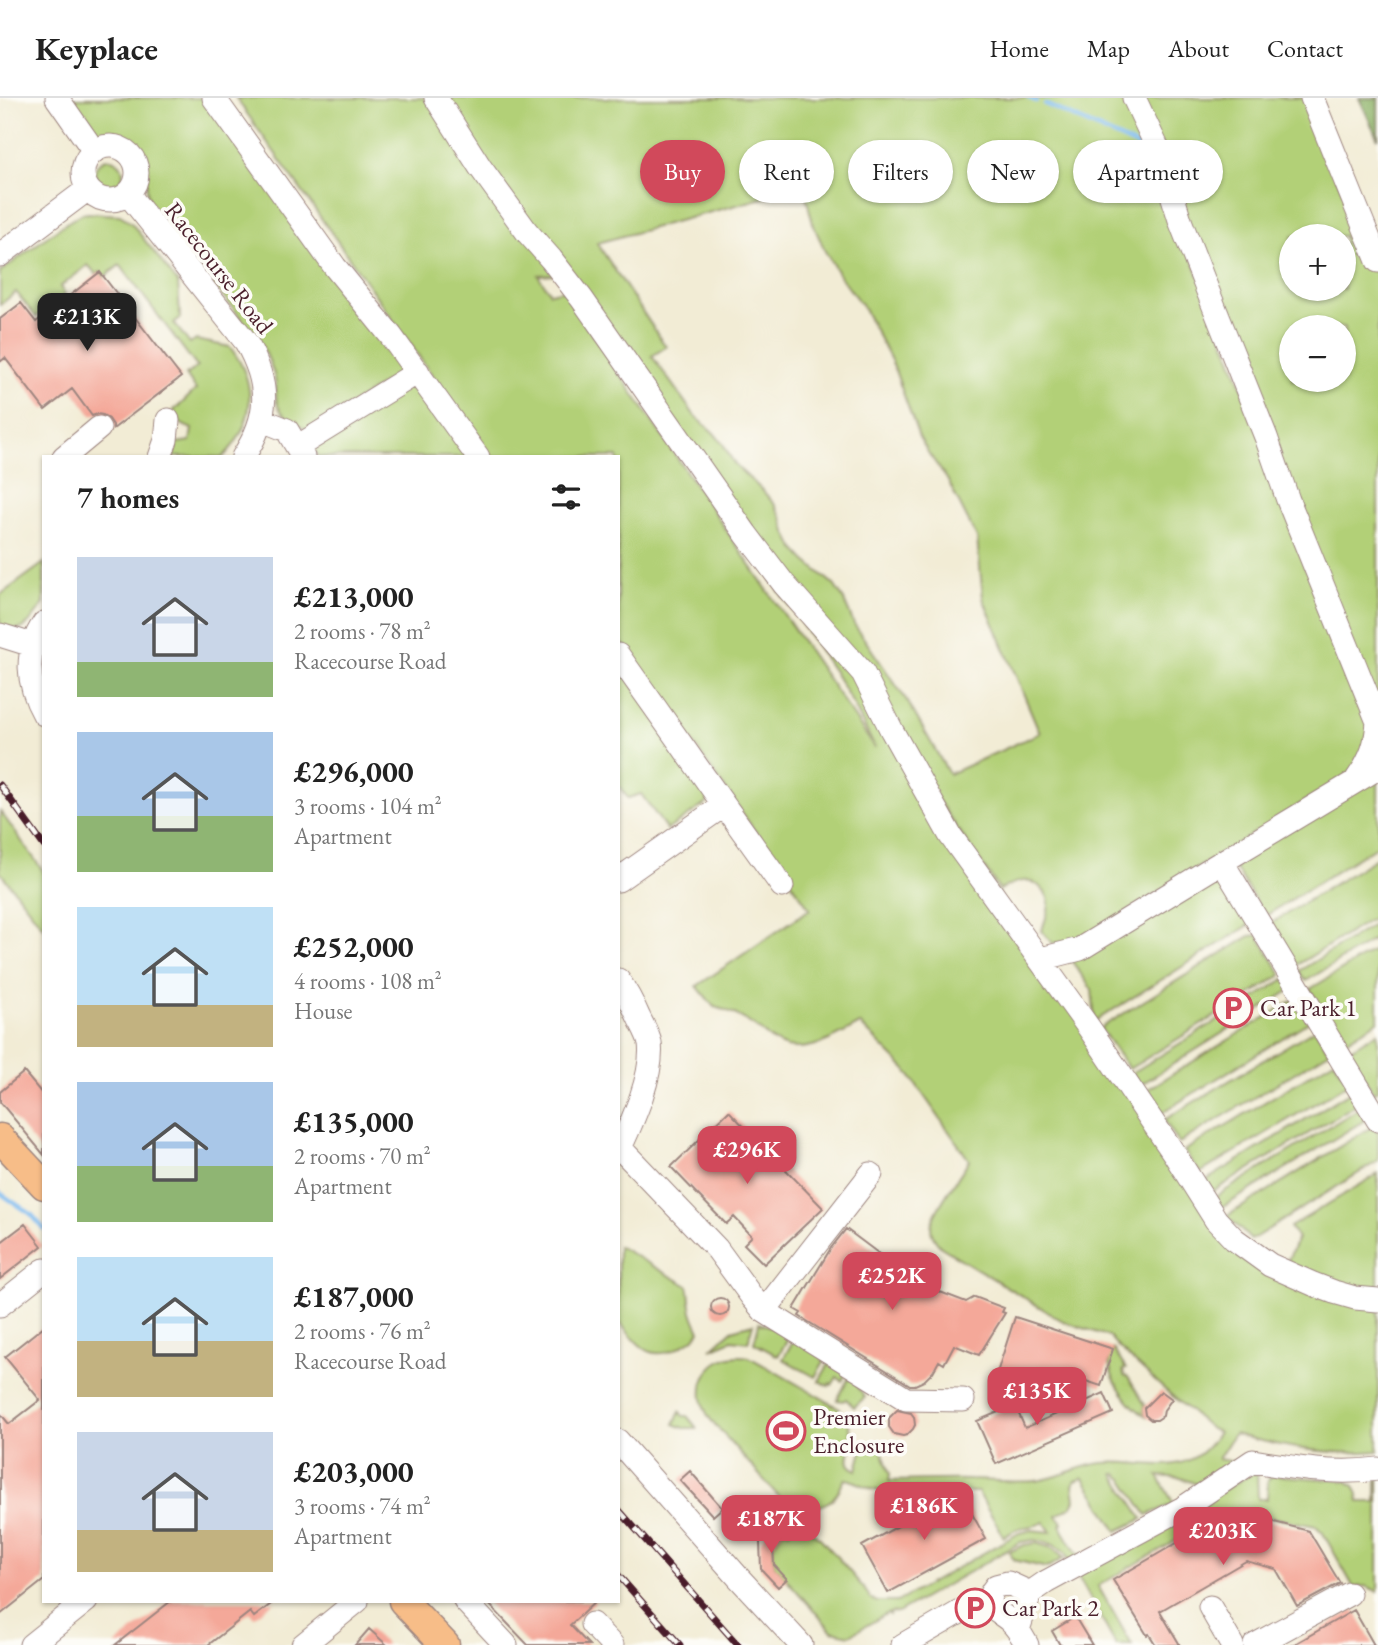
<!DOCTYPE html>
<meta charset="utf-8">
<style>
:root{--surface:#fff;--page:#f2f2f2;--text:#222;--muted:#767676;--line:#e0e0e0;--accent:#d1495b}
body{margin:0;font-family:"EB Garamond",serif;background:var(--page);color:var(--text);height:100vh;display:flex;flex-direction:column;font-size:26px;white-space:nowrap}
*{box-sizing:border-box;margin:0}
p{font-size:23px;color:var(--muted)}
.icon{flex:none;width:38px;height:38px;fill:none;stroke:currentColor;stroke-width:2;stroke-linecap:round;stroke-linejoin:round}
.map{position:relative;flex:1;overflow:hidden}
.side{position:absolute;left:42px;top:357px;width:578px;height:1148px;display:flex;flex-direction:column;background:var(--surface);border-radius:0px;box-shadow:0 2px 5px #0004}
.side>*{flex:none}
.guide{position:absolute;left:640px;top:42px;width:632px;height:63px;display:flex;gap:14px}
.controls{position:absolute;left:1279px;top:126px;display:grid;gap:14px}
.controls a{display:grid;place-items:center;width:77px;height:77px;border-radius:50%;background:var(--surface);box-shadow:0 2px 5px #0004;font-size:35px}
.price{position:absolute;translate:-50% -60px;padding:0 16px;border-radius:14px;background:var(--accent);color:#fff;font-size:23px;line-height:46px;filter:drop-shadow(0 2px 4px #0008)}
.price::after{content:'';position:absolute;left:50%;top:42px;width:21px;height:16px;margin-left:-10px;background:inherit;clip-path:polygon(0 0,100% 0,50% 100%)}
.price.current{background:#222;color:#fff}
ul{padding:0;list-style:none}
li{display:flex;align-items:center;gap:21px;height:175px;padding:0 35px}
li span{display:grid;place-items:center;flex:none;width:196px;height:140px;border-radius:0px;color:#555}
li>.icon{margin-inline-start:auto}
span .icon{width:84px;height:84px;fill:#fffc;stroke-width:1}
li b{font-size:30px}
h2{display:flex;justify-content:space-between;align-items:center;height:84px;padding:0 35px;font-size:30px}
.chip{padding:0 24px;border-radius:32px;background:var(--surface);box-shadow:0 2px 5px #0004;font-size:24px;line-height:63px}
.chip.current{background:var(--accent);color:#fff}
header{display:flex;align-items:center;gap:42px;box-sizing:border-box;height:98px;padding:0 35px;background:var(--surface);border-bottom:2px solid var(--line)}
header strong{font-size:33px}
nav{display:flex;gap:38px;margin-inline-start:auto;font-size:24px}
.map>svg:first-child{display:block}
</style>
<header>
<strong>Keyplace</strong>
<nav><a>Home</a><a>Map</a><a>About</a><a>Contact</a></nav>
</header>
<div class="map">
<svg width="1378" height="1547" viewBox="0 0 1378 1547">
<rect width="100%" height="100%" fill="#fdfcf7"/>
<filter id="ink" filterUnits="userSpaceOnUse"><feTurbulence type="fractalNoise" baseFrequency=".0143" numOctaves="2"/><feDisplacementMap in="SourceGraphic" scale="14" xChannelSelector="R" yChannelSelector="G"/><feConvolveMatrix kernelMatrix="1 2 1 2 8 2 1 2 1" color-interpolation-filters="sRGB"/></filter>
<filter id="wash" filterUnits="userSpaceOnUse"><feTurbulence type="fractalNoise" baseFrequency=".00686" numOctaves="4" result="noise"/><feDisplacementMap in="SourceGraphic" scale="28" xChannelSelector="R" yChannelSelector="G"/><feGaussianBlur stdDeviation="1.57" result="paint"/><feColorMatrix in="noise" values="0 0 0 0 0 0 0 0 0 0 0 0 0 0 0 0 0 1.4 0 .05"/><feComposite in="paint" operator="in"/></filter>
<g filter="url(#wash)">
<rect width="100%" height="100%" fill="#f2ecd5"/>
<path fill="#b2d077" stroke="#7e7851" stroke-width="2" fill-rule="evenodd" d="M71 0H211L406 271 309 333C300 327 288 322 281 313 274 304 277 296 276 286 273 270 267 256 259 243L151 107C142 90 152 70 142 54 126 31 108 43 94 31 85 23 78 9 71 0Z
M236 0H429L556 176 538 177 550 195 565 192 572 206 875 650 853 606 834 574 763 469 854 575 1222 1136 1378 1207V1353C1328 1358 1282 1349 1234 1336L1218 1361 1236 1364 1204 1389 1181 1380 1158 1378 1174 1406 1147 1417 1124 1382 1117 1376H1114L1143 1421 1117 1433 1084 1380 1075 1383 1073 1387 1075 1402 1072 1408 1057 1417 1062 1425 1060 1427 1076 1454 1087 1469 1257 1373 1258 1401H1267L1268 1382 1273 1377 1346 1383C1356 1387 1358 1393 1359 1404H1376V1383L1378 1378V1494C1369 1489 1364 1486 1354 1490L1323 1435 1316 1428 1233 1412H1229L1098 1488 1132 1547H1116L1065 1455 1054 1447 1046 1444 1034 1442 1021 1444 898 1515 891 1514 890 1517 888 1515 850 1537 832 1533 774 1467 773 1447 784 1432 786 1431 789 1434 796 1424 794 1416 711 1322C688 1291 710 1251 749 1259L839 1310C849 1321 853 1333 851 1348 850 1353 847 1360 849 1365 850 1369 853 1370 857 1372L863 1349 880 1346 890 1376 889 1383C916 1383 943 1381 970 1382 992 1382 1013 1385 1035 1383 1058 1381 1079 1367 1102 1365 1148 1361 1190 1384 1218 1334L1211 1331 1163 1290 1119 1250 1110 1239 1063 1223 941 1149C936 1144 931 1138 931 1130 931 1116 961 1076 969 1062L906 972 860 926C838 938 813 954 787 949 774 946 764 935 754 928 742 919 729 912 714 909L697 888 810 811 618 539V359H490ZM845 1381C857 1382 868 1392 880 1393L978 1394 1004 1439C1009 1436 1014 1432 1020 1430 1029 1428 1036 1429 1044 1424L1051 1434 1032 1432 1019 1435 897 1504H877L871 1501 863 1489 837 1459 821 1441 807 1430 805 1424 807 1413C832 1403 832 1406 845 1381Z
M440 0H1130L1372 622 1357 671 1078 844 1052 845 1042 833C1044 824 1049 814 1049 805 1049 799 1045 794 1041 790 1029 777 1014 784 1000 792L786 481ZM799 90 807 102 813 126 825 153 839 177 863 209 892 264 919 339 929 356 947 381 977 440 983 500 1040 635 949 676 909 606 854 526 843 500 834 487 805 462 794 450 786 434 782 420 775 407 763 393 735 367 723 346 714 335 695 318 652 258 666 249 597 145Z
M1138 0H1305L1378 180V612ZM1292 138H1344V191H1292ZM1292 229H1344V282H1292Z
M95 75a14 14 0 1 1 28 0a14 14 0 1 1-28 0Z
M88 115 120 117 126 121 132 126 178 185 180 220 174 225 190 246 196 242 230 249C258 285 256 326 223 359H167L176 345 190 343 192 331C182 327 175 324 174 312 183 306 188 298 196 292L186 277 197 269 120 167 104 179 100 174 97 177 88 167 60 189 65 196 36 219 16 194 0 207V174L60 129 81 116Z
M411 286 472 359H319L313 350Z
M44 465V506L29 525 23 530 19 531 0 530V497Z
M618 565 710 703 667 732 641 696 628 700 618 687Z
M1378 675V747L1265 818 1232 765Z
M0 713 44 774V830L0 774Z
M1378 759V817L1295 868 1270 826Z
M1218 773 1251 826 1095 923 1092 892 1071 862Z
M1378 824V839L1306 883 1299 873Z
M1258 837 1282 877 1129 971 1100 930 1250 838Z
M1378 850V923L1342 945 1310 891Z
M1285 881 1291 892 1140 987 1132 975Z
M1297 900 1310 923 1160 1016 1145 993Z
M1315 931 1329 954 1179 1045 1164 1022Z
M1378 934V992L1374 995 1347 953Z
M1334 962 1349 985 1200 1075 1184 1053Z
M1353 992 1360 1004 1212 1094 1205 1083Z
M1363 1008 1370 1019 1221 1110 1215 1099Z
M1370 1030H1374L1378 1034V1063L1251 1142 1227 1118Z
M1378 1076V1196L1285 1168 1298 1140 1290 1129Z
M618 1148 688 1188C690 1194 689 1201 691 1208 692 1217 696 1225 700 1233 696 1239 690 1243 683 1247 650 1268 639 1246 618 1223Z
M759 1225 772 1229 789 1239 778 1258 754 1245Z
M753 1226 748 1244 732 1242 711 1251 732 1232Z
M794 1241 826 1260 815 1279 783 1261Z
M1113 1251 1126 1271 1123 1272 1124 1278 1128 1279 1145 1307 1144 1313 1146 1318C1131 1311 1109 1280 1109 1262 1109 1258 1111 1255 1113 1251Z
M831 1262 846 1276 842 1283 837 1279 832 1287 830 1285 829 1288 819 1283Z
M850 1278 865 1299 854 1309 846 1301 843 1303 837 1302Z
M680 1314 683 1318H687L697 1330H684L674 1326Z
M1036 1445 1052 1450 1064 1460 1047 1470 1014 1462 1009 1454 1024 1447Z"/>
<path fill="#8db268" stroke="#6c684a" stroke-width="2" d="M1359 0H1378V41Z"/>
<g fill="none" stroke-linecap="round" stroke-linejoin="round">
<path stroke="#7bbaef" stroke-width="4.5" d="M1029 0 1036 3
M1045 6 1148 53
M0 1095 31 1116 44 1131"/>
</g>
<g id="blocks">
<path fill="#f4a899" d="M100 174 181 279 113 331V327L109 321 103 317 97 316 92 318 72 291 45 312 5 260 0 264V221L21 205 36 224Z
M24 974 44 998V1057L0 1004V994Z
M729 1013 823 1110 764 1166 744 1146 752 1138 734 1119 726 1126 671 1069Z
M25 1126 42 1148 0 1181V1145Z
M846 1131 886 1161 897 1168 899 1166 928 1183 926 1186 940 1194 966 1204 975 1199 1004 1210 1002 1214 1005 1215 979 1257 954 1247 944 1266 939 1263 933 1274 924 1283 915 1287H910L799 1218 801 1215 794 1211 831 1150Z
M711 1209a9 9 0 1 1 18 0a9 9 0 1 1-18 0Z
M1015 1219 1113 1251 1101 1288 1071 1278 1062 1304 995 1281Z
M44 1228V1482L0 1517V1315L9 1326 40 1302 5 1259Z
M1161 1293 1172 1301 1164 1312 1163 1318 1157 1322H1151L1145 1317 1144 1310Z
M1104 1295 1113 1315 996 1366 977 1323 1015 1307 1025 1330Z
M897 1312 911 1315 914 1319 915 1327 913 1331 907 1337 903 1338 894 1336 889 1329V1320Z
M690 1373 722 1410 713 1418 680 1382Z
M960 1394 986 1441 888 1495 862 1448Z
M1232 1413 1309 1433 1340 1485 1297 1508 1276 1471 1246 1463 1160 1513 1180 1547H1156L1149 1536 1147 1537 1113 1482Z
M775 1424 784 1432 773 1447 774 1467 787 1481 778 1489 761 1471 760 1444Z
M171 1503H275L254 1519 250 1514 208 1547H115Z
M486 1503H596L570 1527 589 1547H528Z
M1354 1512 1374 1547H1293Z
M1075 1519 1092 1547H1060L1052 1533Z
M369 1531 387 1547H355Z"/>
</g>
</g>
<g filter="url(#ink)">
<use href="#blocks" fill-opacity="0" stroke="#9e8680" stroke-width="2"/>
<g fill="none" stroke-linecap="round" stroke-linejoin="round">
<defs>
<path id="minor" d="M57 0 94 53
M214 0 335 169 391 238 478 359
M436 0 480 69 527 134 551 161 582 201 746 436 784 486 863 575 892 633 950 737 1089 930 1175 1057 1216 1122 1234 1141 1270 1167 1313 1186 1334 1194 1355 1200 1378 1202
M1134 0 1157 49 1181 125 1205 186 1266 339 1288 402 1378 624
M1312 0 1378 163
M83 75a27 27 0 1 1 54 0a27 27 0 1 1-54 0Z
M128 96 246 244C270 286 270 318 243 359
M0 157 88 91
M262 322 287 332 303 359
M297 349 418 274
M64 359 99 330
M160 359 166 342 168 322
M44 525C24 554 27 586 44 616
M0 537 32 547
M618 557 724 707 618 782
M1357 681C1371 662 1377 645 1378 622
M724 707 782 788
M1222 764 1378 670
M1041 861 1080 851 1222 764 1378 1022
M618 882C627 894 633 906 639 920 643 928 648 936 650 945 654 976 633 1022 620 1050L618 1053
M620 1050 717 1151 752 1199 764 1213 906 1301 963 1302
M0 1207 44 1172
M764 1213 871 1076
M618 1343 738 1479 801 1547
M465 1503 506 1547
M1210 1509 1232 1547
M592 1526 612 1547
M1018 1532 1030 1495 1046 1484 1183 1410 1253 1363C1294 1370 1336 1377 1378 1371
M31 1547 86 1503
M303 1547 357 1503
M903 1547 965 1511 989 1500
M1027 1547C1022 1538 1018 1530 1010 1523 999 1512 978 1510 996 1488L1008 1485 1030 1495
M1255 1547 1349 1496"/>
<path id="major" d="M0 1040 44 1087
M403 1503 445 1547"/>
</defs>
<use href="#minor" stroke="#9e8680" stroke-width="25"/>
<use href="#major" stroke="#9e8680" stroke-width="31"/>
<use href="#minor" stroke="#fff" stroke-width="23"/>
<use href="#major" stroke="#f7bd88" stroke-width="28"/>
<defs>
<path id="rail" d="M0 687 44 748
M618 1411 738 1547
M618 1477 680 1547"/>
</defs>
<use href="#rail" stroke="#4a1f2b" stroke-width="7"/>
<use href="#rail" stroke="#fdfcf7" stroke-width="4.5" stroke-dasharray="13" stroke-linecap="butt"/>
</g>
</g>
<defs>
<symbol id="parking-ring" viewBox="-11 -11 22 22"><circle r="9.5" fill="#fdfcf7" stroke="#d1495b" stroke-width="1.5"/><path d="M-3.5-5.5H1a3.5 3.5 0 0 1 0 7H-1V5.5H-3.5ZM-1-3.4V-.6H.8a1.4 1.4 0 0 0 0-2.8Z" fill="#d1495b"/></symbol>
<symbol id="stadium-ring" viewBox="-11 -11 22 22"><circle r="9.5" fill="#fdfcf7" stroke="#d1495b" stroke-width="1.5"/><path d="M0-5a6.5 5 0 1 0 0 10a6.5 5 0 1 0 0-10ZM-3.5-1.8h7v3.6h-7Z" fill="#d1495b"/></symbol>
</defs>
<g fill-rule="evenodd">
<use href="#parking-ring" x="1211" y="888" width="44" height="44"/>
<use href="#stadium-ring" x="764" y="1311" width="44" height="44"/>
<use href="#parking-ring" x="953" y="1488" width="44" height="44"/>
</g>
<g text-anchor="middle" stroke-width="7" stroke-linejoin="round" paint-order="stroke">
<g font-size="24" fill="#4a1f2b" stroke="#fdfcf7">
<text transform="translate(219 170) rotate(52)" y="8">Racecourse Road</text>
</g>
<g font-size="24" fill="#4a1f2b" stroke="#fdfcf7" text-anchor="start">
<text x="1260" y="918">Car Park 1</text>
<text x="813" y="1327">Premier<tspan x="813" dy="28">Enclosure</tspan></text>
<text x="1002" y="1518">Car Park 2</text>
</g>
</g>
</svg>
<div class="controls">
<a>+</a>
<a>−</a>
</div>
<b class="price current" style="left:87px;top:255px">£213K</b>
<b class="price" style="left:747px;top:1088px">£296K</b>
<b class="price" style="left:892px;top:1214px">£252K</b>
<b class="price" style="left:1037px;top:1329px">£135K</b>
<b class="price" style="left:924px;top:1444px">£186K</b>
<b class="price" style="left:771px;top:1457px">£187K</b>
<b class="price" style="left:1223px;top:1469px">£203K</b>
<div class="guide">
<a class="chip current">Buy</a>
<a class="chip">Rent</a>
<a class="chip">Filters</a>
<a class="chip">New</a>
<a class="chip">Apartment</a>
</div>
<section class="side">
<h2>7 homes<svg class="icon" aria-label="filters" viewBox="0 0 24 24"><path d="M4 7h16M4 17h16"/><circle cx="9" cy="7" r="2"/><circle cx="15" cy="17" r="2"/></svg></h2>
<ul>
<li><span style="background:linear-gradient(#c9d6e8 75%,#8fb573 0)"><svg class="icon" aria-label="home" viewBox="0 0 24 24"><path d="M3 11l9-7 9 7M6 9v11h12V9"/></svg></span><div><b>£213,000</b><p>2 rooms · 78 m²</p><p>Racecourse Road</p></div></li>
<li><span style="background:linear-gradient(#a9c7e8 60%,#8fb573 0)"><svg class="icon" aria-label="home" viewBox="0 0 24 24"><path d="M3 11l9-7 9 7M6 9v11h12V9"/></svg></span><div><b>£296,000</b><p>3 rooms · 104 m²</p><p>Apartment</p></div></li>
<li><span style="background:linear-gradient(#bfe0f5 70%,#c2b280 0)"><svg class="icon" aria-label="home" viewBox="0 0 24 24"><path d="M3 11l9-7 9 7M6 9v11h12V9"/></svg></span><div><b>£252,000</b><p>4 rooms · 108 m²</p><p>House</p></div></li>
<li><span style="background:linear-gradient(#a9c7e8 60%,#8fb573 0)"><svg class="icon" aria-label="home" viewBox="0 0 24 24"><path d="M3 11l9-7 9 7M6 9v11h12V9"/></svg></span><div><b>£135,000</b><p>2 rooms · 70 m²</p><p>Apartment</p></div></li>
<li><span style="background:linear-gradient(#bfe0f5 60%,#c2b280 0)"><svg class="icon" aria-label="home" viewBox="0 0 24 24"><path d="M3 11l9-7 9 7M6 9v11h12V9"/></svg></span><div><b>£187,000</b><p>2 rooms · 76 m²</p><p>Racecourse Road</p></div></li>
<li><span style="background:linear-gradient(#c9d6e8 70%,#c2b280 0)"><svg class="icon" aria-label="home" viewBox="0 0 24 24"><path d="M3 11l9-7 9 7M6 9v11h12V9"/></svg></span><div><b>£203,000</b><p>3 rooms · 74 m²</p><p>Apartment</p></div></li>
</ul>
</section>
</div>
